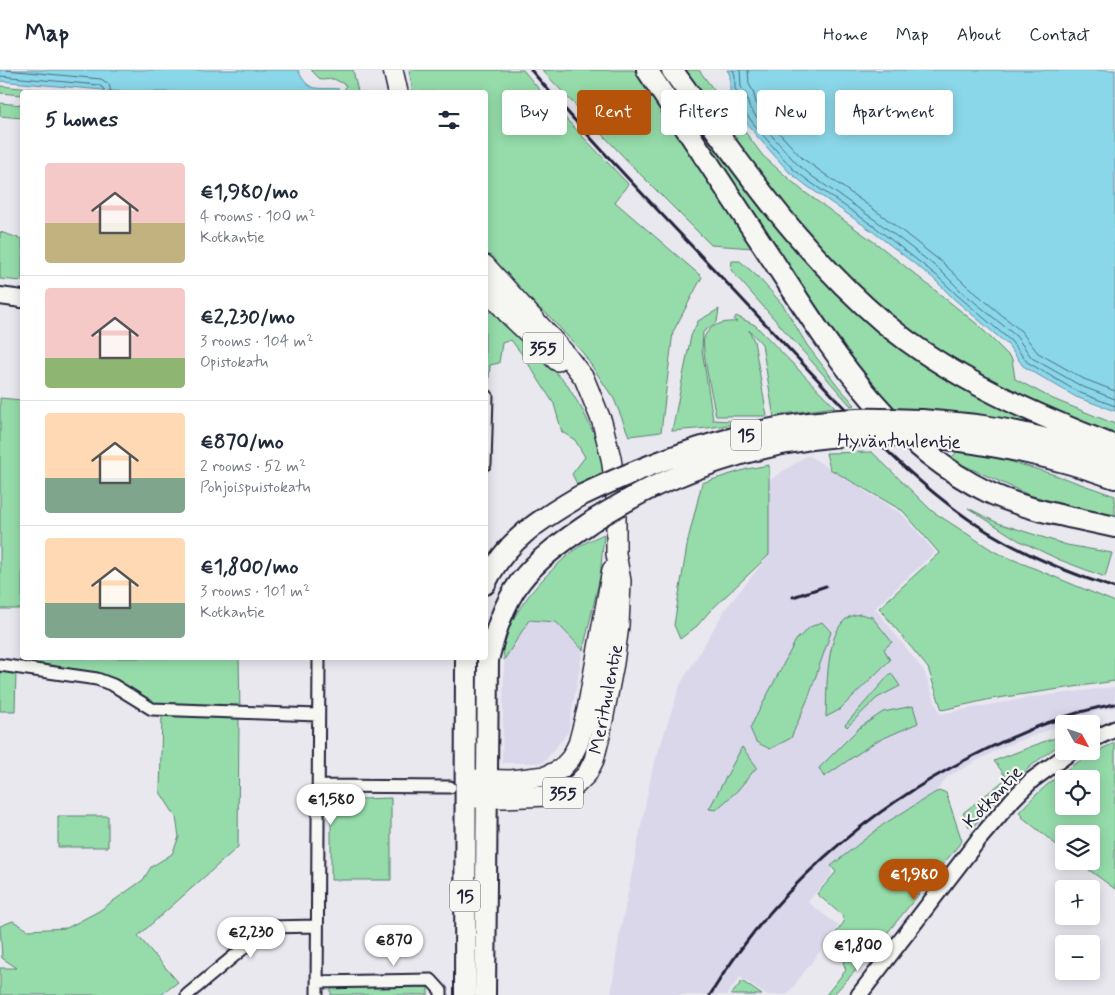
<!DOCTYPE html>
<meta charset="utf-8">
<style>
:root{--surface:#fff;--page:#f6f6f7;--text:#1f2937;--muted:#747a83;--line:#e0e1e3;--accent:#b45309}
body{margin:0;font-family:Mynerve,sans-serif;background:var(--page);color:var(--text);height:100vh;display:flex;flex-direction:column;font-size:19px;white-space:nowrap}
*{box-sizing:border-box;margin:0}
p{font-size:16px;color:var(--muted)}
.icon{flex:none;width:28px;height:28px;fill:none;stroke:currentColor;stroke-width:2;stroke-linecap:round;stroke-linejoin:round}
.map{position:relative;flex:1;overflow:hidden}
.panel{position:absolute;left:20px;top:20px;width:468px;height:570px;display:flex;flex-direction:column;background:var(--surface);border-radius:5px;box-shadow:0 2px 12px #0003}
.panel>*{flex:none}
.guide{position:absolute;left:502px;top:20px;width:475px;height:45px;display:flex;gap:10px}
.needle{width:32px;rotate:130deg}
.fabs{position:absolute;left:1055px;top:645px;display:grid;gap:10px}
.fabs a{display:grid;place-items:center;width:45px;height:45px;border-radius:5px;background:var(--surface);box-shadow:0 2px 12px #0003;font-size:25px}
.price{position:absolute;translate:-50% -42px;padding:0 11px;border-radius:18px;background:#fff;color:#222;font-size:16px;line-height:32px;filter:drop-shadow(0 1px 2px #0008)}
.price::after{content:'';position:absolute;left:50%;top:30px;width:15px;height:11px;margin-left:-8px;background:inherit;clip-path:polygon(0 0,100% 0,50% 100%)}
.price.selected{background:var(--accent);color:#fff}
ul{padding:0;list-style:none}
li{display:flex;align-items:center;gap:15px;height:125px;padding:0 25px}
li+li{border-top:1px solid var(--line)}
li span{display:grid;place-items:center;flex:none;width:140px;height:100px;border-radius:5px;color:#555}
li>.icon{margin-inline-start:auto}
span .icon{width:60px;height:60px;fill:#fffc;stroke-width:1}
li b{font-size:21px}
h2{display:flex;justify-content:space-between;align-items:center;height:60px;padding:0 25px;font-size:21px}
.pill{padding:0 18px;border-radius:5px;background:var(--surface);box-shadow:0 2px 12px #0003;font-size:18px;line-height:45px}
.pill.selected{background:var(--accent);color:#fff}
header{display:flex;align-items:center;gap:30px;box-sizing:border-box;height:70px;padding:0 25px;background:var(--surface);border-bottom:1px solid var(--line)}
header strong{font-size:24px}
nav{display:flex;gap:28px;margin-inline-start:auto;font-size:18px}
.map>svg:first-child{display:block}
</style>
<header>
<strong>Map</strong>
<nav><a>Home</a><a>Map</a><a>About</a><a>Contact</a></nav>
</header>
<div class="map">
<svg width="1115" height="925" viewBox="0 0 1115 925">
<rect width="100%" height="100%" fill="#e9e8ef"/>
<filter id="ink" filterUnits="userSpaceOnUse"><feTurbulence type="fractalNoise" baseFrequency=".02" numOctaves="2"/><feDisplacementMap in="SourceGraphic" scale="10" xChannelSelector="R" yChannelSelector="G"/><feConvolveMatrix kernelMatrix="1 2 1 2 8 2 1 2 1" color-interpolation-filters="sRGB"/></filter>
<g filter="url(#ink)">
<path fill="#dad7eb" d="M808 385 903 445 935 482 875 538 924 601 940 644 1032 627 1115 617V638L1102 640 1001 678 947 707 936 722 884 754 831 796 832 804 808 832 839 856 787 925H766L740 907 727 925H611L618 873 652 701 680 615 726 538 769 485 768 411Z
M529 550 556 552 583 580 568 662 543 693H502L504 590Z"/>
<path fill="#95dcaa" stroke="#5c7f72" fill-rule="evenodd" d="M311 0H353L358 22H344L346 15 334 9 321 10Z
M409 0H523L549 31 628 114 615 132 702 207 673 262 661 362 629 366 614 329 583 283 547 244 518 223 485 185V22H413Z
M542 0H634L753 178 711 175 637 101Z
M655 0H662L763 142 799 184 837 222 916 289 959 316 1051 359 973 345 887 339 854 297Z
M681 0H699L763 86 803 121 881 177 977 254 1012 289 1015 309 1053 329 1115 354V368L1076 353 955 295 876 238 789 147Z
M0 16 63 22H22V25L0 23Z
M0 33 22 35V48L0 46Z
M0 162 22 169V211L0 209Z
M732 191H740L758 207 783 235 807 275 838 316 855 335 851 336 731 200Z
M719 239 717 252 703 262 702 280 713 350 750 352 707 358 672 361 691 266 698 251Z
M485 242H493L508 253 566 313 583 341 599 374 604 401 578 416 572 404 585 387 575 370 562 362 554 334 524 287 511 270 502 273 499 293 490 295 488 321H485Z
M736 246 755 255 835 337 784 344 774 348 762 274 749 260 754 271 767 346H716C713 331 701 279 704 268 709 254 725 251 737 252L734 250Z
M0 328 22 330V588H239L240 642 152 639 97 609 20 597 22 539H0Z
M958 381C1012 388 1063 408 1115 426V448L1029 425 950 389Z
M872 382 932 441 995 482 1115 532V611L991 629 942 640 928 598 879 538 939 483 903 441 830 399 826 383Z
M769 395V485L709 542 697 556 680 569 674 555 688 470 702 413 747 399Z
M968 438 998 453 1067 475 1112 483 1105 507 1060 490 1018 470Z
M604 464 600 507 583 580 556 552 529 550 504 590C504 584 502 576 504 571 514 536 551 497 580 476 587 471 596 468 604 464Z
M860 544 872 547 892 572 884 579 890 590 839 640 826 647C827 622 825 560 849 547 852 545 856 545 860 544Z
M822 552 831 562 809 626 791 668 770 679 756 672 750 658 796 570 810 557Z
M0 600 16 601 15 641H0Z
M891 603 900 616 877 628 847 657 845 655Z
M913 636 918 653 875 672 824 707 819 698 859 658 883 642Z
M162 646 239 647 238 777 138 866 178 912 161 925H0V898H17L2 888 0 856 13 851 28 860 67 858 99 841 143 810 151 797 172 784 179 767 176 747 160 722Z
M1064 665V672C1026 696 1001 723 973 757H969L963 743 1007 708 994 691 1043 672Z
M1115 673V819L1077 791H1091V764H1064V781L1022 747 1023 746 1019 742C1046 713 1078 688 1115 673ZM1064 709H1091V736H1064Z
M742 677 757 697 737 721 716 740 709 739Z
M942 721 946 723 962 771 875 878 860 868H832L844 852 842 845 817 824 836 802 831 796 884 754 936 722Z
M391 728V810H331V730Z
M58 746H108V777H58Z
M850 888 862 890 857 899 833 925H826L846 900 843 892Z
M742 911 762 925H731Z
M331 917H428V925H331Z"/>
<path fill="#8ad7e9" stroke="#608fa3" d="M0 0H298C309 24 317 17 339 19L340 22H125L0 11Z
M727 0H1115V341L1076 327 1023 296 1008 275 954 229 933 208 872 161 807 116 789 102 756 65 738 42 736 28 730 21V5Z"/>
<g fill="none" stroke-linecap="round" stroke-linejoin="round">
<path stroke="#4c6a81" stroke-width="1" d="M6 0 101 9 109 14 111 22
M733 0 735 5V19L740 26 743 40 760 62 793 99 810 112 875 157 936 205 957 225 1011 271 1027 292 1078 322 1115 336
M740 0 741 17 746 24 749 37 765 58 797 94 813 107 878 152 940 200 961 221 1016 266 1032 288 1081 316 1115 329
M748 0 749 14 753 21 756 33 770 53 802 88 883 146 944 194 966 215 1021 261 1038 283 1084 309 1115 321
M0 6 99 15 103 18 105 22"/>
<defs>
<path id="minor" d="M485 394 487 326
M0 595 97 609 113 615 152 639 318 645
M318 716 450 717
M317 912 431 910 441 921V925
M187 925 269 857 317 856
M317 925 319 588"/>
<path id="tertiary" d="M1091 670 1115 659
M859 925 979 769 1013 729 1032 710 1072 681"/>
<path id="secondary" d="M0 226 22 229"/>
<path id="primary" d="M393 0 398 22
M485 217 508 244 557 291
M466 709 511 710 546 706 561 699 571 688 578 674 587 640 612 500
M466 728H504L547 726 562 723 574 717 587 704 594 690 600 666 614 593 619 555 621 511 616 484V422L611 388 602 352 584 308 564 282 485 195"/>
<path id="trunk" d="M647 0C687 61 728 122 768 183 828 274 886 373 988 422 1028 441 1072 447 1115 457
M672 0C737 89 798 180 883 252 950 308 1034 344 1115 376
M921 350C942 352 963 353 983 356 1028 362 1072 376 1115 390
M923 366C991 374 1050 385 1115 408
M485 514C506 470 539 450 580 426
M465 925 466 588
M485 925 488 590C495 563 503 535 520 512 540 486 568 468 594 450"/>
</defs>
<use href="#minor" stroke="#22223b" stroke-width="15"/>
<use href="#tertiary" stroke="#22223b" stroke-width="19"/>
<use href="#secondary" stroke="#22223b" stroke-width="20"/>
<use href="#primary" stroke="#22223b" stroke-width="22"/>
<use href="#trunk" stroke="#22223b" stroke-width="24"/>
<use href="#minor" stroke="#f6f6f2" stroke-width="11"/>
<use href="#tertiary" stroke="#f6f6f2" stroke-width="15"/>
<use href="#secondary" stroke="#f6f6f2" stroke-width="16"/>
<use href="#primary" stroke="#f6f6f2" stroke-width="19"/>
<use href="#trunk" stroke="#f6f6f2" stroke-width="20"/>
<path stroke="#22223b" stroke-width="3" d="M531 0C598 79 670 153 741 228 773 262 804 295 836 329 883 378 930 426 988 462 1028 486 1071 504 1115 518
M793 527 826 516
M710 925C773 821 865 741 973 686 1019 663 1065 643 1115 634"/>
<defs>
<path id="trunk-bridge" d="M580 426C666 385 760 352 857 349 878 348 900 350 921 350
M594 450C617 436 640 422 664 412 726 385 795 366 863 365 883 365 903 366 923 366"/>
</defs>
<use href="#trunk-bridge" stroke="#22223b" stroke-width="24" stroke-linecap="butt"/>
<use href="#trunk-bridge" stroke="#f6f6f2" stroke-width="20"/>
</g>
</g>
<g text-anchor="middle" stroke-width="4.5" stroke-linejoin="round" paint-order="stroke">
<g fill="#f6f6f2" stroke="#626272" stroke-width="1">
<rect x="523" y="262.5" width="40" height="31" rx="4"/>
<rect x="731" y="349.5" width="30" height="31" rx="4"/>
<rect x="543" y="707.5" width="40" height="31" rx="4"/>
<rect x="450" y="810.5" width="30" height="31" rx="4"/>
</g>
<g font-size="18" font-weight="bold" fill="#22223b">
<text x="543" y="284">355</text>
<text x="746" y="371">15</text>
<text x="563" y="729">355</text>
<text x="465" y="832">15</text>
</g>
<g font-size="19" fill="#22223b" stroke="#f6f6f2">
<text transform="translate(899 370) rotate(1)" y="7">Hyväntuulentie</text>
<text transform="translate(605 629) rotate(-79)" y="7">Merituulentie</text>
<text transform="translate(992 726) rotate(-47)" y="7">Kotkantie</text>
</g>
</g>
</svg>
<div class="fabs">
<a><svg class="needle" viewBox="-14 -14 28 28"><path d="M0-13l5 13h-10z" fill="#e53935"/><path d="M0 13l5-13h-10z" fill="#747a83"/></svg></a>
<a><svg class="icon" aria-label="locate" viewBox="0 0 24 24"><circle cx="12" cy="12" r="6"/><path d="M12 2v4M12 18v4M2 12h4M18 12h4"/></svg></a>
<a><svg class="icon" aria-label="layers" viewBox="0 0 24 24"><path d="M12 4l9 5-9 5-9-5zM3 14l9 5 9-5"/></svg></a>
<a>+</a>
<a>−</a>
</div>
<b class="price" style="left:331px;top:756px">€1,580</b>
<b class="price selected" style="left:914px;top:831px">€1,980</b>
<b class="price" style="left:251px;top:889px">€2,230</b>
<b class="price" style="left:394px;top:897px">€870</b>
<b class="price" style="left:858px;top:902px">€1,800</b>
<div class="guide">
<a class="pill">Buy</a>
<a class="pill selected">Rent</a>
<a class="pill">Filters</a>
<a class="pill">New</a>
<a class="pill">Apartment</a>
</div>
<section class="panel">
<h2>5 homes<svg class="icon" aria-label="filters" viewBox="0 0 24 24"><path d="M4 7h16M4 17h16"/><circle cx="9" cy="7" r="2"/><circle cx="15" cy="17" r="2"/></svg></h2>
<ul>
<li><span style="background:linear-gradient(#f6c9c9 60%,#c2b280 0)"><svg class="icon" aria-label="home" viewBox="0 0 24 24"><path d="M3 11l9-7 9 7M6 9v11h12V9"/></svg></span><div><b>€1,980/mo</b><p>4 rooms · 100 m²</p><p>Kotkantie</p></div></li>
<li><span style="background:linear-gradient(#f6c9c9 70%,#8fb573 0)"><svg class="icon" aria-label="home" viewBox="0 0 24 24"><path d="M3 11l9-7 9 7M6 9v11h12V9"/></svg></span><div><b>€2,230/mo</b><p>3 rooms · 104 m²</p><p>Opistokatu</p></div></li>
<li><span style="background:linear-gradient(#ffd9b3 65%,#7fa58c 0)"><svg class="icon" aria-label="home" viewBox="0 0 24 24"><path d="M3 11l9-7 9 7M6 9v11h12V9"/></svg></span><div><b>€870/mo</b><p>2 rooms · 52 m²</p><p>Pohjoispuistokatu</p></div></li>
<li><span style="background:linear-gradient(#ffd9b3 65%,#7fa58c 0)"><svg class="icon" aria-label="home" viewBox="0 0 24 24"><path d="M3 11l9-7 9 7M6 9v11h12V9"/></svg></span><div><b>€1,800/mo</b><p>3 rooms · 101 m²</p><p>Kotkantie</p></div></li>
</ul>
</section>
</div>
